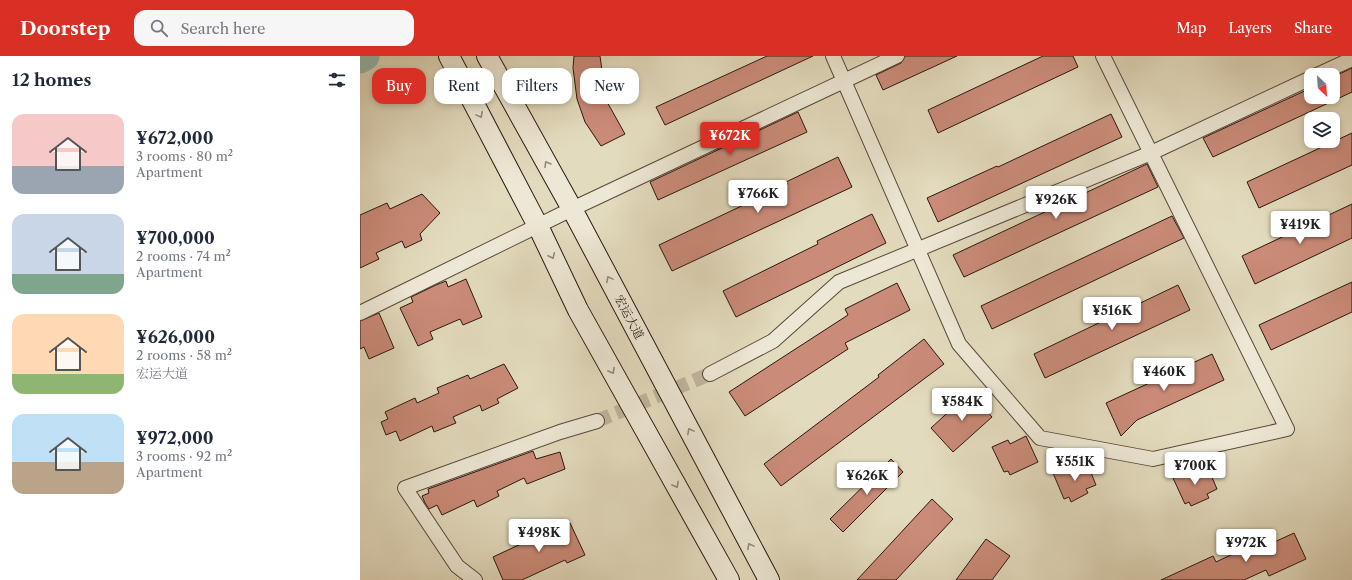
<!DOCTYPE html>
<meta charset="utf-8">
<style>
:root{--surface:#fff;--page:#f6f6f7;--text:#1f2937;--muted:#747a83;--accent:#d93025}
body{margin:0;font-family:"Libre Caslon Text","Noto Serif SC",serif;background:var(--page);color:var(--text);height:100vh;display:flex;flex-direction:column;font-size:15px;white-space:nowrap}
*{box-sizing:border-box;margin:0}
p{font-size:13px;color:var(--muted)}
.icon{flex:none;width:22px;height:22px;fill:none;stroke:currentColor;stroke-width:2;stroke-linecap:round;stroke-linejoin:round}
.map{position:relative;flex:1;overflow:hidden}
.sheet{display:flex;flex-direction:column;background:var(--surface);width:360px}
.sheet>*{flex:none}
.banner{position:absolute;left:12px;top:12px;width:380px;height:36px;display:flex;gap:8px}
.needle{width:26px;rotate:155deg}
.controls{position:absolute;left:944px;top:12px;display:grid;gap:8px}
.controls a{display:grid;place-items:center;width:36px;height:36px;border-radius:8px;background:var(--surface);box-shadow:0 2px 6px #0003;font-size:20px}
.price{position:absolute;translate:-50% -34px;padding:0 9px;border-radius:4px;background:#fff;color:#222;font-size:13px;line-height:26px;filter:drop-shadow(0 1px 2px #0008)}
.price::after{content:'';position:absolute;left:50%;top:24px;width:12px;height:9px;margin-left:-6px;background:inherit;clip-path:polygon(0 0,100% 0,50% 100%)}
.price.current{background:var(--accent);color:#fff}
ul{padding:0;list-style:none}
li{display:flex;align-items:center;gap:12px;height:100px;padding:0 12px}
li span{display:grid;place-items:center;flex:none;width:112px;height:80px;border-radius:12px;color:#555}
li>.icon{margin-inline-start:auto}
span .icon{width:48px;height:48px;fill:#fffc;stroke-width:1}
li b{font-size:17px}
h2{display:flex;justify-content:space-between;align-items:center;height:48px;padding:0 12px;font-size:17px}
.pill{padding:0 14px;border-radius:12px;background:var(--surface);box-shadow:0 2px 6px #0003;font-size:14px;line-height:36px}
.pill.current{background:var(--accent);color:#fff}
header{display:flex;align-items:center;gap:24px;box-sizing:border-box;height:56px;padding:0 20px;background:var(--accent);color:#fff}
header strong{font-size:19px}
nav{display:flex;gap:22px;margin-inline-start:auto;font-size:14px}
.search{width:280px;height:36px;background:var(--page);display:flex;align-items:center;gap:10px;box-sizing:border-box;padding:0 14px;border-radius:12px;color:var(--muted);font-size:15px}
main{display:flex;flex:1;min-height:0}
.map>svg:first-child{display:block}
</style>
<header>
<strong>Doorstep</strong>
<div class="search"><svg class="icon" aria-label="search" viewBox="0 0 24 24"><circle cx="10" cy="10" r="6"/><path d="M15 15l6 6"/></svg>Search here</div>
<nav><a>Map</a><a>Layers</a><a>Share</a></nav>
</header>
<main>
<section class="sheet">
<h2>12 homes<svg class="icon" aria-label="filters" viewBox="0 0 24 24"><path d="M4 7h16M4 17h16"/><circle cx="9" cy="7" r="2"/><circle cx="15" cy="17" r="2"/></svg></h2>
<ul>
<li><span style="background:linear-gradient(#f6c9c9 65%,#9aa5b1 0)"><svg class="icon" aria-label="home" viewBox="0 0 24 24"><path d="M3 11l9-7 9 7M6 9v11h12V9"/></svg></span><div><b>¥672,000</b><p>3 rooms · 80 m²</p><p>Apartment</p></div></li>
<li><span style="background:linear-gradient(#c9d6e8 75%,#7fa58c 0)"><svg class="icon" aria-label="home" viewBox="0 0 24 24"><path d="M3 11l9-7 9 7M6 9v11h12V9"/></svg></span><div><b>¥700,000</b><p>2 rooms · 74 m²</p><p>Apartment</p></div></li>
<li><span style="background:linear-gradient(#ffd9b3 75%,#8fb573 0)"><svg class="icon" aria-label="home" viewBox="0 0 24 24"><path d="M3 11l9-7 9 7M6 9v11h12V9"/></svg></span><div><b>¥626,000</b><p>2 rooms · 58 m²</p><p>宏运大道</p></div></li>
<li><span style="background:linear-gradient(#bfe0f5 60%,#b9a48a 0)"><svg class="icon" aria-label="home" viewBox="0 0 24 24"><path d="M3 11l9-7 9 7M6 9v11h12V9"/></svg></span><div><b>¥972,000</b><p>3 rooms · 92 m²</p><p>Apartment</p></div></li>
</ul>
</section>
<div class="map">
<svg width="992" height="524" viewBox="0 0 992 524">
<rect width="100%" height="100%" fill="#e3dbbe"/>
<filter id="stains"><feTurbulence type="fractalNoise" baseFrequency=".005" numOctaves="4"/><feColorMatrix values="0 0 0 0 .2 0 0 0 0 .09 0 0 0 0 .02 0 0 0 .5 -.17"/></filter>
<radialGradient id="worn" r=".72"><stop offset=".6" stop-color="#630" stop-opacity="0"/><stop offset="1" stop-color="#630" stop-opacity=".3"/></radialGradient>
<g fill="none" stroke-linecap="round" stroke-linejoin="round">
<path stroke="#95bbae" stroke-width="29" d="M0 3 5 0"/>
</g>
<path fill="#ca8b78" stroke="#2b1710" d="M214 0H240L246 44 265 78 241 90 225 66 217 43 213 12Z
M407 0H453L305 69 296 51Z
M545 0H597L523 34 516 19 541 7Z
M683 0H713L718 11 578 77 568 54Z
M992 12V36L853 101 843 82 951 32V41H973V21Z
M438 56 447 76 298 144 290 126Z
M751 58 762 81 578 166 567 142 637 110 638 111Z
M992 77V109L899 152 887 126Z
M478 101 492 131 312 215 299 189 428 128 426 126Z
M787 108 798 131 604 221 593 199Z
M62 138 80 157 60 178 62 184 45 192 42 185 16 197 19 203 0 212V159L27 147 30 153Z
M992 148V182L895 228 882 200Z
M512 158 526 187 376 261 363 235 458 188 457 185Z
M812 160 824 182 632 273 621 250Z
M106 223 122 261 103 269 100 263 70 276 73 283 58 290 40 252 53 246 51 241 76 229 86 225 88 231Z
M992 226V256L911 294 899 269Z
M537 227 550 254 485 287 488 293 385 360 369 336 488 259 485 253Z
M818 229 830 254 685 322 674 298Z
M19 257 34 292 9 303 4 291 0 293V265Z
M564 283 584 308 421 430 404 408 519 321 518 319Z
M852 298 864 324 777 364 761 380 746 347Z
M144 308 158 332 137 343 139 347 122 355 120 349 93 361 96 367 74 376 72 370 40 385 36 375 26 379 21 366 28 363 25 356 55 342 57 347 79 337 77 332 108 319 110 323Z
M610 336 632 361 593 396 571 372Z
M666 380 678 406 650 419 648 415 644 416 632 391 648 384 650 388Z
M173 395 176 403 200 396 205 413 167 428 164 422 137 435 139 440 117 451 114 444 82 459 77 449 69 453 65 447 62 440 69 437 68 433Z
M531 403 543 416 483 476 470 463Z
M727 407 736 429 726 433 728 437 711 446 709 441 704 443 693 417 708 411 710 415Z
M848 412 857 433 847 438 849 442 831 450 829 446 825 448 813 422 829 415 831 420Z
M572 443 593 463 536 524H497Z
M194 466 197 474 210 467 225 499 207 507 205 504 162 524H143L133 501 165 486 163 481Z
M934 477 946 503 909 520 906 514 884 524H801L853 500 856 506 894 488 897 494Z
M626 483 650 500 632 524H596Z"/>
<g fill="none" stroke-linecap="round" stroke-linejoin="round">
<path stroke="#beb49b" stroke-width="14" stroke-dasharray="14 7" stroke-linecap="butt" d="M237 365 350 318"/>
<defs>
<path id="minor" d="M473 0 599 288 680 382 793 403 927 373 743 0
M957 19 992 3
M0 257 212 153 537 0
M350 318 413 285 479 226 791 97 951 22
M115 524 97 510 45 432 200 376 237 365"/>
<path id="secondary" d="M89 0 178 170 218 254 369 524
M127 0 212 153 409 524"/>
</defs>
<use href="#minor" stroke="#59483c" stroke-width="16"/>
<use href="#secondary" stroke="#2b1710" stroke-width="22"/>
<use href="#minor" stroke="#ede8d5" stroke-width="14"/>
<use href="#secondary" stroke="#ede8d5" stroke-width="20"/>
</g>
<defs><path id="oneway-chevron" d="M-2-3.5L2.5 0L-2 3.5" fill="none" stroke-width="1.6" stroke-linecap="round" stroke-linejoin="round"/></defs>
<g stroke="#968a7c">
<use href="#oneway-chevron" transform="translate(120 59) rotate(62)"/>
<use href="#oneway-chevron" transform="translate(187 108) rotate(-120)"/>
<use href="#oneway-chevron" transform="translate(192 200) rotate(65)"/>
<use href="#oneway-chevron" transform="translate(249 223) rotate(-118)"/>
<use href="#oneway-chevron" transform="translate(252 315) rotate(61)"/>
<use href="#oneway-chevron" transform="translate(330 375) rotate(-118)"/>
<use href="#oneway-chevron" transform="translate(316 429) rotate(61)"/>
<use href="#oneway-chevron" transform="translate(390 490) rotate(-118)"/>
</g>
<g text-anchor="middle" stroke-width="3" stroke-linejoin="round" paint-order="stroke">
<g font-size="12" fill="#2b1710" stroke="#ede8d5">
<text transform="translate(269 261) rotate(62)" y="4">宏运大道</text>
</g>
</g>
<rect width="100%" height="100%" filter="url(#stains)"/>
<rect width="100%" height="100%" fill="url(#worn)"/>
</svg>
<div class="controls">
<a><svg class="needle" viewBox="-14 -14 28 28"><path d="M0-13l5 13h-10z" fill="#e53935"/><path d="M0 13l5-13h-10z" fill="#747a83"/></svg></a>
<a><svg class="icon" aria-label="layers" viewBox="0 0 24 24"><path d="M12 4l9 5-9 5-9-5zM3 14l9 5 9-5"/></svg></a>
</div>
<b class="price current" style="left:370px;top:100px">¥672K</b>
<b class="price" style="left:398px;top:158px">¥766K</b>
<b class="price" style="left:696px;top:164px">¥926K</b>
<b class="price" style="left:940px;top:189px">¥419K</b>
<b class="price" style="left:752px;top:275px">¥516K</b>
<b class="price" style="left:804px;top:336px">¥460K</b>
<b class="price" style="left:602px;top:366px">¥584K</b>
<b class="price" style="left:715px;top:426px">¥551K</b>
<b class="price" style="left:835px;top:430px">¥700K</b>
<b class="price" style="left:507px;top:440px">¥626K</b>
<b class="price" style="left:179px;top:497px">¥498K</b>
<b class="price" style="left:886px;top:507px">¥972K</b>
<div class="banner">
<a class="pill current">Buy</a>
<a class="pill">Rent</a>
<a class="pill">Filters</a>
<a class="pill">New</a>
</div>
</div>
</main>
